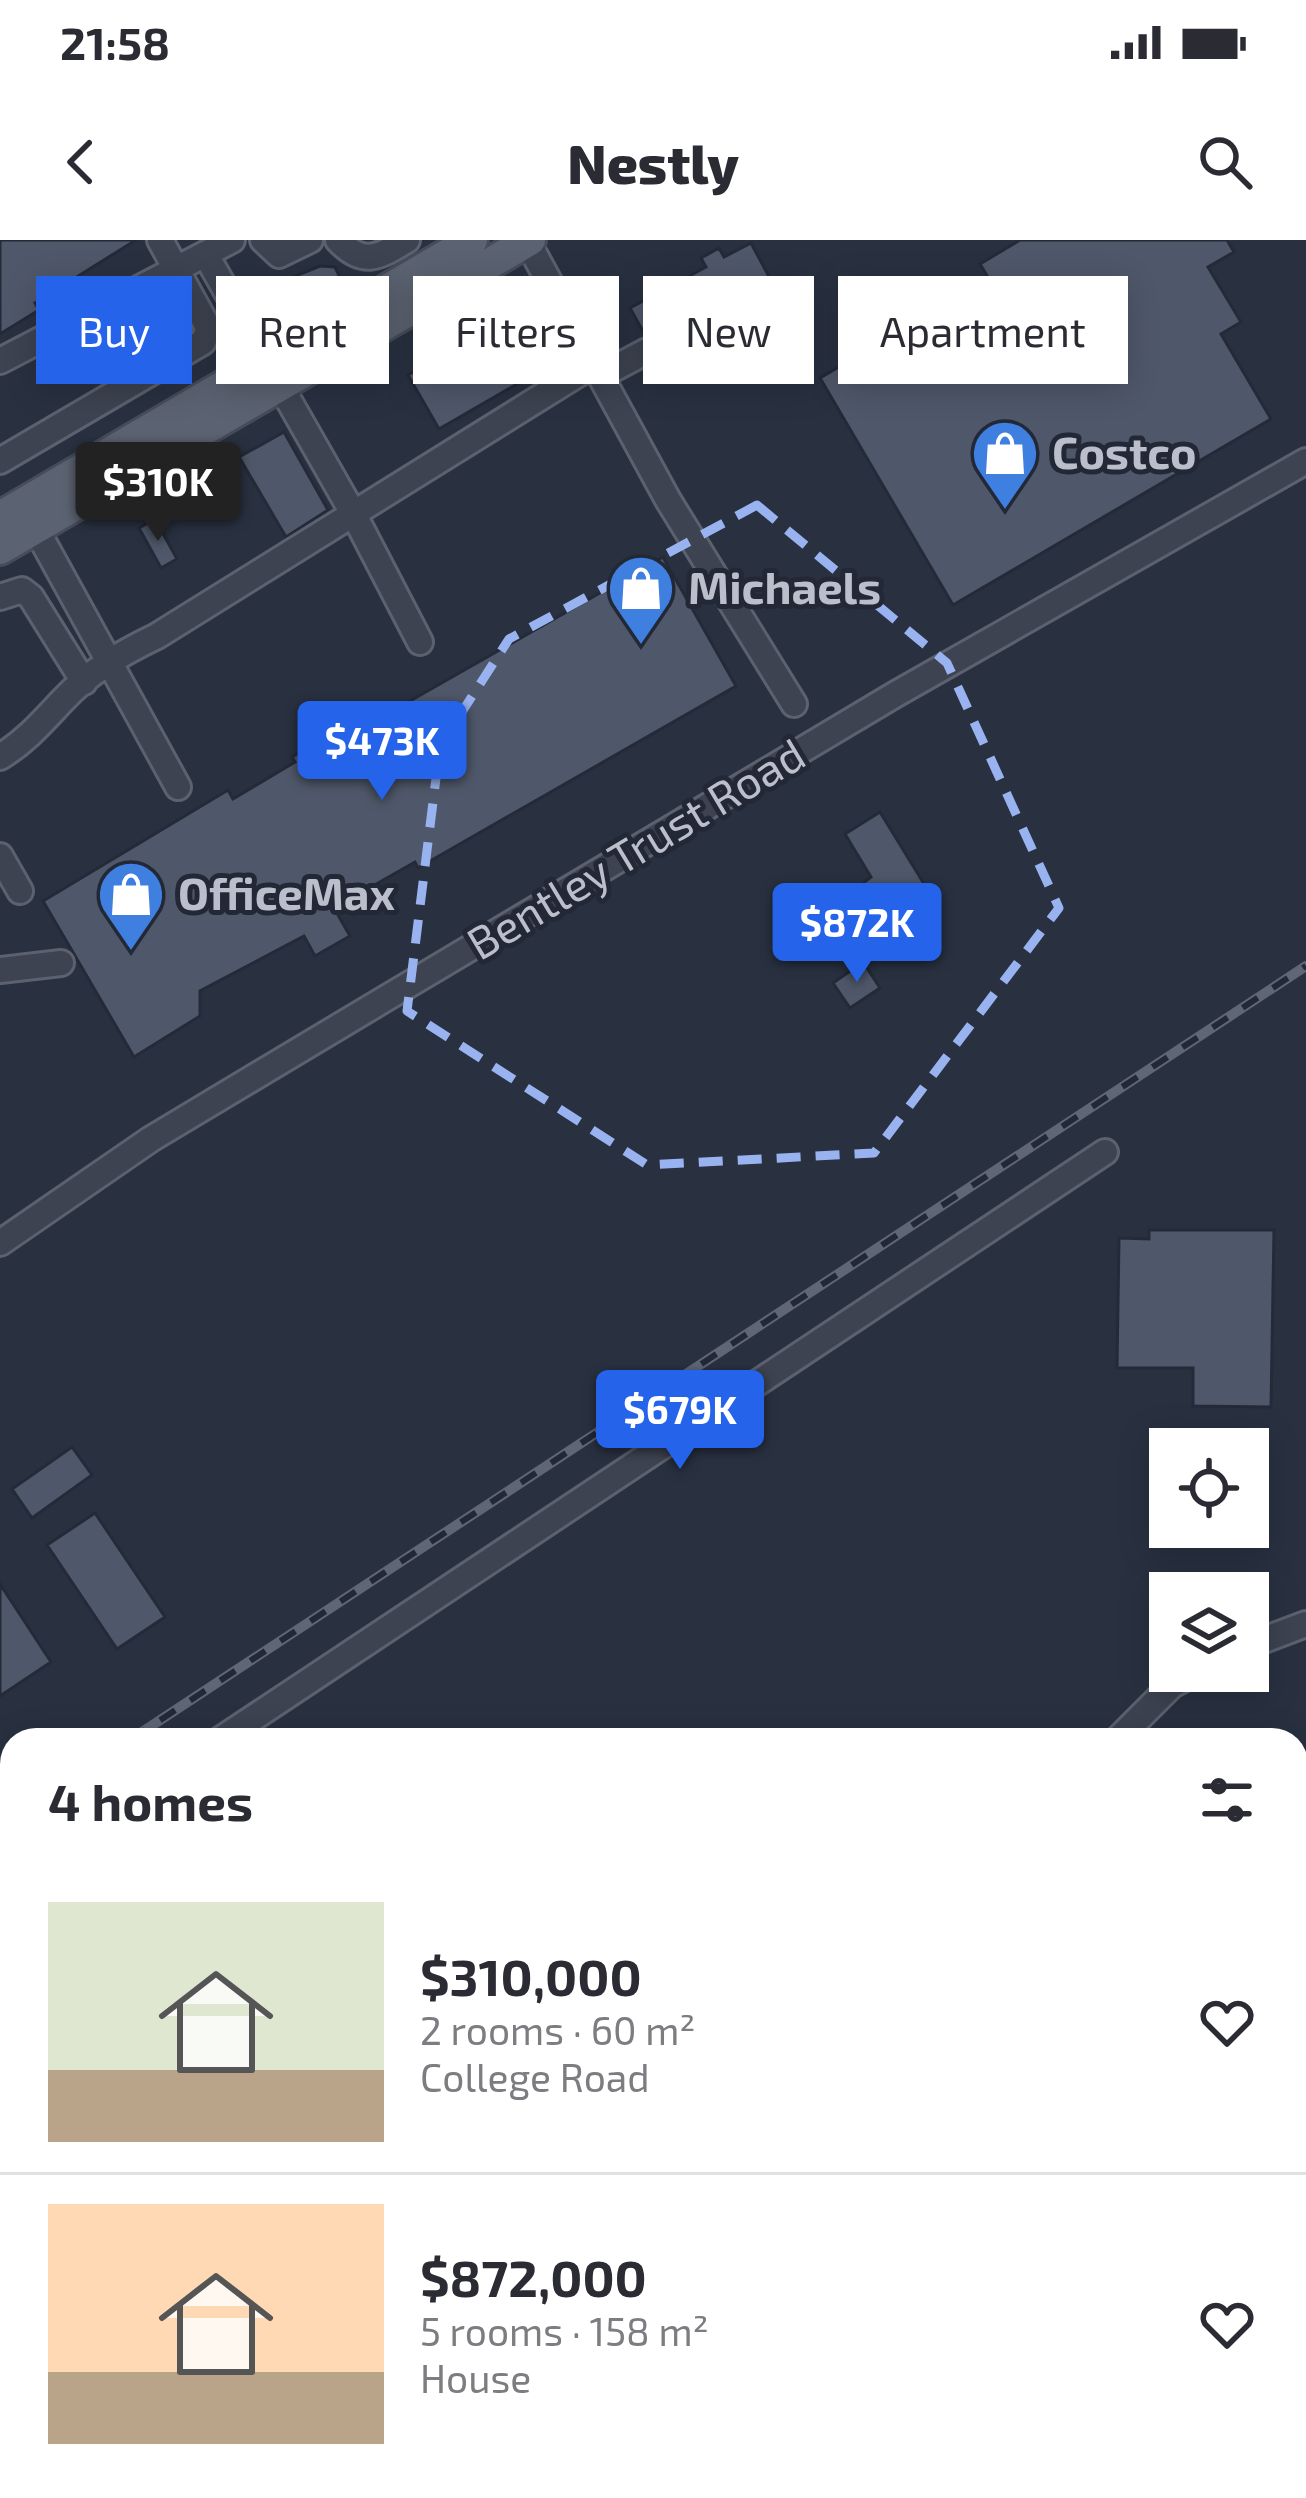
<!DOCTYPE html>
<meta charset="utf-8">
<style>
:root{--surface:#fff;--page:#f2f2f3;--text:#2b2b33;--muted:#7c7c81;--line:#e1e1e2;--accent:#2563eb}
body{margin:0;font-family:"Exo 2",sans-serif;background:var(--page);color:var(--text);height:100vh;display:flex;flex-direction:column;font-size:45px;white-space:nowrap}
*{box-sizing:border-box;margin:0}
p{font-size:39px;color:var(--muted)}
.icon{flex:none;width:66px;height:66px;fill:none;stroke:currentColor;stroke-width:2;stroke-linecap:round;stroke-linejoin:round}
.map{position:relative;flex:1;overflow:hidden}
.side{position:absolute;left:0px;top:1488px;width:1308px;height:771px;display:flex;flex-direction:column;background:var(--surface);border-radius:36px 36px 0 0;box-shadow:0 6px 30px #0003}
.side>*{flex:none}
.banner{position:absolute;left:36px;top:36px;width:1236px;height:108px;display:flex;gap:24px}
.fabs{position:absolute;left:1149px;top:1188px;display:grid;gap:24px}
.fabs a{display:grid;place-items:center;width:120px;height:120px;border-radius:0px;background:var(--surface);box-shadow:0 6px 30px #0003;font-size:60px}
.price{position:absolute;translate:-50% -102px;padding:0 27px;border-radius:12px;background:var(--accent);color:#fff;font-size:39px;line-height:78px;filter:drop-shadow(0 3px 6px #0008)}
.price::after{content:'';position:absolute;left:50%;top:72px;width:36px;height:27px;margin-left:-18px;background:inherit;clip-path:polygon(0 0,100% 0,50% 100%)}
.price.current{background:#222;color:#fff}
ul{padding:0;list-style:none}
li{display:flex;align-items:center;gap:36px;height:300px;padding:0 48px}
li+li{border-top:3px solid var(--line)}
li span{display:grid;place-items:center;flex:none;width:336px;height:240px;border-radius:0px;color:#555}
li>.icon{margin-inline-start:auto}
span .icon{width:144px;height:144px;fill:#fffc;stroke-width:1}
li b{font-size:51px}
h2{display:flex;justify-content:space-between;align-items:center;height:144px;padding:0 48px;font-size:51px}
.tag{padding:0 42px;border-radius:0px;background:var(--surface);box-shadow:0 6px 30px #0003;font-size:42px;line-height:108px}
.tag.current{background:var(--accent);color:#fff}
.status{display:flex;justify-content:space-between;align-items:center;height:84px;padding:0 60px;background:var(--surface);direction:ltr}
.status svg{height:33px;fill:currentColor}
header{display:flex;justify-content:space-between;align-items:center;height:156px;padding:0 48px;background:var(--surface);font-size:54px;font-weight:800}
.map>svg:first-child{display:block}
</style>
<div class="status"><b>21:58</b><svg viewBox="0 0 49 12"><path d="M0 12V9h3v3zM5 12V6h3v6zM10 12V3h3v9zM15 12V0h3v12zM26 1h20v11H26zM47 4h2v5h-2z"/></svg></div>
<header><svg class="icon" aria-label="back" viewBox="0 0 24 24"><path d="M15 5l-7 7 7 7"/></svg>Nestly<svg class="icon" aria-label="search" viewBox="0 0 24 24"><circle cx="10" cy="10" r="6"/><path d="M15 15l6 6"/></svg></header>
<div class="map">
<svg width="1306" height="2258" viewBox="0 0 1306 2258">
<rect width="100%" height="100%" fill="#293141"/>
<path fill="#4f586a" stroke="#242a38" stroke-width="3" d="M0 0H136L35 63 39 70 0 94Z
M1020 0H1227L1234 12 1208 27 1241 82 1221 94 1271 179 953 365 820 138 989 39 980 24Z
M751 3 774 46 663 107 657 98 645 95 630 68 706 27 701 18 719 8 724 17Z
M320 26 335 27 344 46 287 80 266 66 258 51Z
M505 79 536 133 439 189 408 135Z
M284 192 328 270 286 297 239 217Z
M155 279 177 319 161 328 139 288Z
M663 317 736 446 418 628 415 622 334 668 350 696 315 716 304 696 200 751V776L134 817 43 661 228 550 233 559 295 522 292 517 321 500 325 507 345 498Z
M880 572 929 652 885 679 863 643 871 637 845 594Z
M863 722 880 748 850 768 833 743Z
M1149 990H1274L1271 1167 1193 1166V1128H1117L1119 998 1149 999Z
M72 1207 92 1235 32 1278 12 1249Z
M95 1273 165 1377 117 1409 47 1305Z
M0 1344 51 1422 0 1456Z"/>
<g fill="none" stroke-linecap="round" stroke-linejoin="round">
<defs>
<path id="minor" d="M263 0 279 15 310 0
M338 0C363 27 379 17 407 0
M527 1 668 260 794 464
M207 17 354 275 420 402
M0 121 232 0
M600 136 647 111
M0 221 203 102 209 89 160 0
M36 289 178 547
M0 357 22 350 31 357 84 442
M0 517C26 501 42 482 63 460 90 431 122 413 157 396L594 124
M0 616 20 651
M0 730 61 723
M0 1003 151 899 383 760 896 454 1306 221
M1248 1406 1306 1384
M220 1500 1105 912
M1117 1500 1172 1445 1198 1431
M1296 1652 1306 1659
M0 1892 12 1889
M0 1942 12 1939
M0 2149 12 2145
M896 2247 913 2258
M1192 2247 1208 2258
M179 2258 186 2247
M561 2258 563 2247
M620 2258 627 2247
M712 2258 721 2247"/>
<path id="major" d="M0 277 472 0
M0 309 530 0"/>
</defs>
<use href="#minor" stroke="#5b616e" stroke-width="30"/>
<use href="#major" stroke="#474c5a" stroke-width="36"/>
<path stroke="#4b5c61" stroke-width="3" stroke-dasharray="9 9" stroke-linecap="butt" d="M0 1648 12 1642"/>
<use href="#minor" stroke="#3d4351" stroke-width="24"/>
<use href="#major" stroke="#5b6271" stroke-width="30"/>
<defs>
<path id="rail" d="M130 1500 1306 726
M0 1586 12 1578"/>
</defs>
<use href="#rail" stroke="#5f6777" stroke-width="10"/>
<use href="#rail" stroke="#222836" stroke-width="6" stroke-dasharray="18" stroke-linecap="butt"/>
</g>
<path fill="none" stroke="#99b3f1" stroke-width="9" stroke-dasharray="24 15" stroke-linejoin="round" d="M757 265 947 423 1059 668 874 913 647 925 407 771 440 506 509 399Z"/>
<defs>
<symbol id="shop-pin" viewBox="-11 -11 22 30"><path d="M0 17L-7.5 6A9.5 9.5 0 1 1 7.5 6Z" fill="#3f7fe0" stroke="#222836"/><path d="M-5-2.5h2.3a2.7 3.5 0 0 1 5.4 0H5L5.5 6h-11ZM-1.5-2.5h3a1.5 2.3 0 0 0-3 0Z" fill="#fff"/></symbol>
</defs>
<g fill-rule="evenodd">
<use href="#shop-pin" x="967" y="175" width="76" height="104"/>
<use href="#shop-pin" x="603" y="310" width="76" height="104"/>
<use href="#shop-pin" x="93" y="616" width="76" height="104"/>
</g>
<g text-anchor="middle" stroke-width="10" stroke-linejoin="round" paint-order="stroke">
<g font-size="45" font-weight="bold" fill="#babfcb" stroke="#222836" text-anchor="start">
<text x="1052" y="229">Costco</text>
<text x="688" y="364">Michaels</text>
<text x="178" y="670">OfficeMax</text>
</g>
<g font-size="45" fill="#babfcb" stroke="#222836">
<text transform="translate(636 609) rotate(-31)" y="16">Bentley Trust Road</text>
</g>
</g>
</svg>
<div class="fabs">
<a><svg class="icon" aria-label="locate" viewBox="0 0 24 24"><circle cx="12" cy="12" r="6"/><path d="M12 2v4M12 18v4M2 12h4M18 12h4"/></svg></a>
<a><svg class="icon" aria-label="layers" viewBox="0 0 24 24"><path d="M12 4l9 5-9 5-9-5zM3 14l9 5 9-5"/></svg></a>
</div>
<b class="price current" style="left:158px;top:304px">$310K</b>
<b class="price" style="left:382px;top:563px">$473K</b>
<b class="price" style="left:857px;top:745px">$872K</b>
<b class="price" style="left:680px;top:1232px">$679K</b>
<div class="banner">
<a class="tag current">Buy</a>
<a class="tag">Rent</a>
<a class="tag">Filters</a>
<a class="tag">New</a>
<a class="tag">Apartment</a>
</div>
<section class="side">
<h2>4 homes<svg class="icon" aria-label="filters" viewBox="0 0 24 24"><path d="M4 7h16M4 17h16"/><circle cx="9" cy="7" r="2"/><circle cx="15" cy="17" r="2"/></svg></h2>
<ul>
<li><span style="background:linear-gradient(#dfe7d0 70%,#b9a48a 0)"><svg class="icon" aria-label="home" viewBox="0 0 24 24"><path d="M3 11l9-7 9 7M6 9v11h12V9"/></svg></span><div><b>$310,000</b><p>2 rooms · 60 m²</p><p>College Road</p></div><svg class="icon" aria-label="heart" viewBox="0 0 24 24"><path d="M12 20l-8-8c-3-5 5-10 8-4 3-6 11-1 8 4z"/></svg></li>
<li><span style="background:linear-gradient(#ffd9b3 70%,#b9a48a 0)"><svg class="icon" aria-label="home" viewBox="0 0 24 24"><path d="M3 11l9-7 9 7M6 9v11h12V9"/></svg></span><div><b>$872,000</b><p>5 rooms · 158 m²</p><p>House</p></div><svg class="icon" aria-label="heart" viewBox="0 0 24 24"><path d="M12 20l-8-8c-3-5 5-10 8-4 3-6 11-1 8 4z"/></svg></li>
</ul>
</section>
</div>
